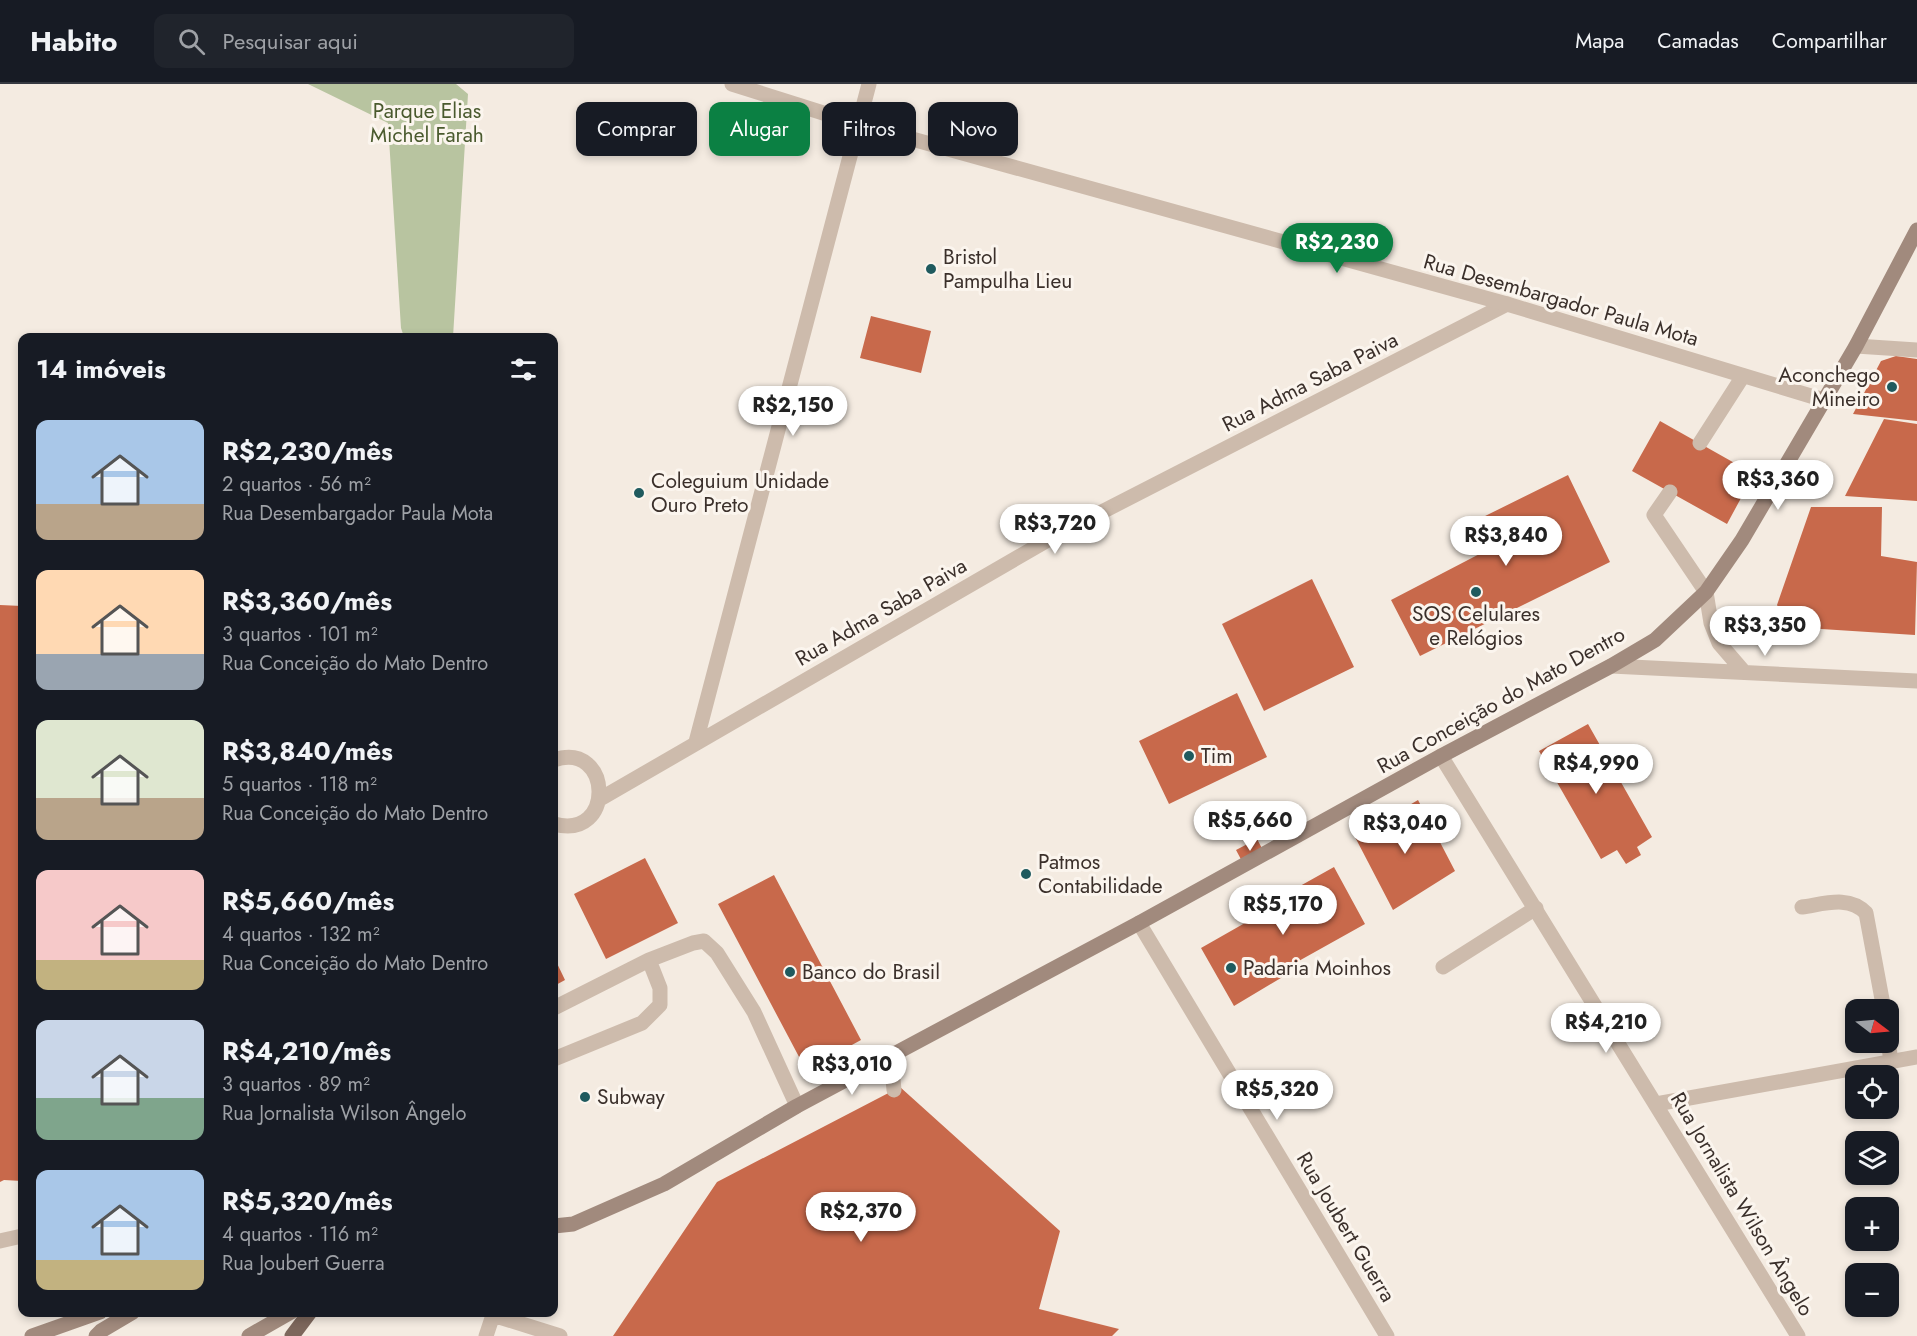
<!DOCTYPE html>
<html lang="pt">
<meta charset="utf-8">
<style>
:root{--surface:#171b24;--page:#20242c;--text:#f1f3f6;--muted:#9ea1a6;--line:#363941;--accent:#0b8043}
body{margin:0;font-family:Jost,sans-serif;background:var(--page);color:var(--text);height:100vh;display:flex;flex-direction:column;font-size:22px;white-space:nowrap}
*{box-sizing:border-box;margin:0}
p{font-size:20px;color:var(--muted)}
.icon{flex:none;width:33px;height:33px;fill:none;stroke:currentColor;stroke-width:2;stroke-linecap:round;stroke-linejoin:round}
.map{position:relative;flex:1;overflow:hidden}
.details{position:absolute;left:18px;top:249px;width:540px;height:984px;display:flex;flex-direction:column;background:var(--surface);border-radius:12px;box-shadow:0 3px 9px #0003}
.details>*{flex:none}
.hud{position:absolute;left:576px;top:18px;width:570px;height:54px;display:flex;gap:12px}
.needle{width:39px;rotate:106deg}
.controls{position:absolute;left:1845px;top:915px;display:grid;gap:12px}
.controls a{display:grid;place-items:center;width:54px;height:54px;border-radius:12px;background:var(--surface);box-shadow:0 3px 9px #0003;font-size:30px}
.price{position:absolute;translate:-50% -51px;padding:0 14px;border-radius:21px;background:#fff;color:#222;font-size:20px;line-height:39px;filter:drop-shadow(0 2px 3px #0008)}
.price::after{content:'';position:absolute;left:50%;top:36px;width:18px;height:14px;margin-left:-9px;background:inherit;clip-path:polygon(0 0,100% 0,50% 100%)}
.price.on{background:var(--accent);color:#fff}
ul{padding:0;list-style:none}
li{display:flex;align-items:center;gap:18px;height:150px;padding:0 18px}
li span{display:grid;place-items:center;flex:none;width:168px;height:120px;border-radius:12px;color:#555}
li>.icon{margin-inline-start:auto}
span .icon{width:72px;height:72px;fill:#fffc;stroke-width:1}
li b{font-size:26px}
h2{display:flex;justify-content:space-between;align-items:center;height:72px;padding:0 18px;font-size:26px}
.pill{padding:0 21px;border-radius:12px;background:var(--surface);box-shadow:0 3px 9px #0003;font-size:21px;line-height:54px}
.pill.on{background:var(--accent);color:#fff}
header{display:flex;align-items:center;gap:36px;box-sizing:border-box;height:84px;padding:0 30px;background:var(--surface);border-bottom:2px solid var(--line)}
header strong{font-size:28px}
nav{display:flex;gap:33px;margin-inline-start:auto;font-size:21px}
.search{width:420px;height:54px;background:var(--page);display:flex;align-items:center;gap:15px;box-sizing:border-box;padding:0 21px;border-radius:12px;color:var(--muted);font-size:22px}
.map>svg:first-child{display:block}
</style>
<header>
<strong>Habito</strong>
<div class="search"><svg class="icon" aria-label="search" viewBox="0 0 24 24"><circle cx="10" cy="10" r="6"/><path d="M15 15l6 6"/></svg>Pesquisar aqui</div>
<nav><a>Mapa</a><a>Camadas</a><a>Compartilhar</a></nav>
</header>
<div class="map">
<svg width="1917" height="1252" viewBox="0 0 1917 1252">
<rect width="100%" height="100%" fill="#f4ebe1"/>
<path fill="#b8c4a0" d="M308 0H456L468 10 453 253H404L401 244 388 39Z"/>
<path fill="#c8694b" d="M871 232 931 247 921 289 860 274Z
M1896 272 1917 275V337L1853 330 1881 277Z
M1884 335 1917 340V417L1845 412Z
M1660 337 1754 390 1727 440 1632 387Z
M1568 391 1610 478 1420 572 1391 516 1491 464 1477 436Z
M1811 423H1882L1881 472 1917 478 1915 551 1790 543 1777 521Z
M1312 495 1354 583 1264 627 1222 540Z
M0 521 22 522V1097L4 1096 0 1098Z
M1237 609 1267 673 1169 720 1139 657Z
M1588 640 1652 753 1637 763 1641 771 1626 780 1617 766 1601 775 1539 667Z
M1418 716 1455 787 1393 826 1355 753Z
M1257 755 1265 770 1244 781 1236 766Z
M645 774 678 839 606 875 574 810Z
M1334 783 1365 840 1288 883 1291 888 1234 922 1201 864 1259 831 1257 826Z
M774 791 861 956 806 986 718 820Z
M554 873 565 896 554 902Z
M900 1003 1060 1147 1039 1225 1119 1245 1112 1252H613L717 1098Z"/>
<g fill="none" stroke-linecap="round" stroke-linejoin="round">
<path stroke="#cdbbac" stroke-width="15" d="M1700 359 1743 292
M1670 408 1654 431 1706 508
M1802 823C1824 820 1849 811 1866 829L1884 926
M1443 883 1536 824
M554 924 649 876 693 859 704 857 717 869 754 928 797 1022
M1888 956 1891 978
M554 975 642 939 660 921V904L649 876
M885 975 893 995 894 1006
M0 1157 22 1152
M486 1252 493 1231 560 1252"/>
<path stroke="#cdbbac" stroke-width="15" d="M1856 262 1917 266
M1706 508 1711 539 1719 559 1744 588
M1611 582 1917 597
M696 658 869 0
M1441 672 1798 1252
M554 676C612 656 616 757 554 740
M600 715 1053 453 1507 220
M1139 839 1387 1252
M1656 1020 1917 973"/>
<path stroke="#cdbbac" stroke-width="15" d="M732 0 858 40 1507 220 1824 316"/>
<path stroke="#a18a7d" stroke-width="15" d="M554 1142 573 1140 664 1100 797 1022 1139 839 1441 672 1611 582 1655 556 1706 508 1742 456 1856 262 1917 146
M32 1252 100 1228
M96 1252 101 1247 133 1228
M249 1252 291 1228"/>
<path stroke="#7d675c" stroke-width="15" d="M292 1252 310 1228"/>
</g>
<g fill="#1f5a5e" stroke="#fbf5ee" stroke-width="2">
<circle cx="931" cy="185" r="6"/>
<circle cx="1892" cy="303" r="6"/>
<circle cx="639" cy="409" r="6"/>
<circle cx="1476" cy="508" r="6"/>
<circle cx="1189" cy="672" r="6"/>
<circle cx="1026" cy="790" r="6"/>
<circle cx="1231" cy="884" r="6"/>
<circle cx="790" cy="888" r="6"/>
<circle cx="585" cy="1013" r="6"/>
</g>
<g text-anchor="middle" stroke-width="6" stroke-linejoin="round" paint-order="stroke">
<g font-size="21" fill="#4a5a2e" stroke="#fbf5ee">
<text x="427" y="34">Parque Elias<tspan x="427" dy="24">Michel Farah</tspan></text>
</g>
<g font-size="21" fill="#3b302b" stroke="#fbf5ee" text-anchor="start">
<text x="943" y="180">Bristol<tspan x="943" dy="24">Pampulha Lieu</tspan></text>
<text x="1880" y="298" text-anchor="end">Aconchego<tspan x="1880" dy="24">Mineiro</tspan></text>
<text x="651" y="404">Coleguium Unidade<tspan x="651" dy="24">Ouro Preto</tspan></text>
<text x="1476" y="537" text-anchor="middle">SOS Celulares<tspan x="1476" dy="24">e Relógios</tspan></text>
<text x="1201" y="679">Tim</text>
<text x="1038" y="785">Patmos<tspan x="1038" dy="24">Contabilidade</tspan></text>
<text x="1243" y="891">Padaria Moinhos</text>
<text x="802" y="895">Banco do Brasil</text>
<text x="597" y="1020">Subway</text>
</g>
<g font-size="21" fill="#3b302b" stroke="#fbf5ee">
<text transform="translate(1561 216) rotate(16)" y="7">Rua Desembargador Paula Mota</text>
<text transform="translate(1310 298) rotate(-27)" y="7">Rua Adma Saba Paiva</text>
<text transform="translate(881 528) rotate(-30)" y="7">Rua Adma Saba Paiva</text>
<text transform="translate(1501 616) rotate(-29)" y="7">Rua Conceição do Mato Dentro</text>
<text transform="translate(1742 1120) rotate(59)" y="7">Rua Jornalista Wilson Ângelo</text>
<text transform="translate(1346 1143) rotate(59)" y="7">Rua Joubert Guerra</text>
</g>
</g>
</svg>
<div class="controls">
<a><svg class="needle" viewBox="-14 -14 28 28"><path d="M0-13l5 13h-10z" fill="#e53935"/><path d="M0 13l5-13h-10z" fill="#9ea1a6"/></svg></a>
<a><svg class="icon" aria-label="locate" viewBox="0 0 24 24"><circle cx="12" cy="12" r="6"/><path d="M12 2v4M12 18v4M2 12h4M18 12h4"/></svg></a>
<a><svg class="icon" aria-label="layers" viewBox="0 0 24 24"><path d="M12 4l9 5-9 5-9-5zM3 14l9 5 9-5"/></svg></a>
<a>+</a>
<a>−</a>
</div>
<b class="price on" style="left:1337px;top:190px">R$2,230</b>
<b class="price" style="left:793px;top:353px">R$2,150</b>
<b class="price" style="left:1778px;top:427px">R$3,360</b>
<b class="price" style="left:1055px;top:471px">R$3,720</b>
<b class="price" style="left:1506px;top:483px">R$3,840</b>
<b class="price" style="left:1765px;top:573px">R$3,350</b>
<b class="price" style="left:1596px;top:711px">R$4,990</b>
<b class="price" style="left:1250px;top:768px">R$5,660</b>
<b class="price" style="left:1405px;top:771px">R$3,040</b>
<b class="price" style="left:1283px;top:852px">R$5,170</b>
<b class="price" style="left:1606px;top:970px">R$4,210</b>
<b class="price" style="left:852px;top:1012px">R$3,010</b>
<b class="price" style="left:1277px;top:1037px">R$5,320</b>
<b class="price" style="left:861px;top:1159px">R$2,370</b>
<div class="hud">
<a class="pill">Comprar</a>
<a class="pill on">Alugar</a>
<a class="pill">Filtros</a>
<a class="pill">Novo</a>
</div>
<section class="details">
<h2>14 imóveis<svg class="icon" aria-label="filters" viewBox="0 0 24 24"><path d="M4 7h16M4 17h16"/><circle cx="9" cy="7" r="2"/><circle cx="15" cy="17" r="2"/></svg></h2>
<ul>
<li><span style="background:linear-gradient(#a9c7e8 70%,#b9a48a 0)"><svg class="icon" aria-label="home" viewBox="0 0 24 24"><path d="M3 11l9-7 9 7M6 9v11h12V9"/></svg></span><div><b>R$2,230/mês</b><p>2 quartos · 56 m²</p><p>Rua Desembargador Paula Mota</p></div></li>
<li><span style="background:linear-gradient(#ffd9b3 70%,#9aa5b1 0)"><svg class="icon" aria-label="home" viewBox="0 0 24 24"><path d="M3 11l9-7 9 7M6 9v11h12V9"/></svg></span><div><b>R$3,360/mês</b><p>3 quartos · 101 m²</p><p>Rua Conceição do Mato Dentro</p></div></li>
<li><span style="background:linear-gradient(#dfe7d0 65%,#b9a48a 0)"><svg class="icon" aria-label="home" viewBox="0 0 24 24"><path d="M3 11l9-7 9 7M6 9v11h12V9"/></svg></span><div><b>R$3,840/mês</b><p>5 quartos · 118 m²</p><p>Rua Conceição do Mato Dentro</p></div></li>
<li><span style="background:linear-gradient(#f6c9c9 75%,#c2b280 0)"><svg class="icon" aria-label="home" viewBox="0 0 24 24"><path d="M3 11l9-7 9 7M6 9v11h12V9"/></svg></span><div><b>R$5,660/mês</b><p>4 quartos · 132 m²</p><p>Rua Conceição do Mato Dentro</p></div></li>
<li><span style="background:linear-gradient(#c9d6e8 65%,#7fa58c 0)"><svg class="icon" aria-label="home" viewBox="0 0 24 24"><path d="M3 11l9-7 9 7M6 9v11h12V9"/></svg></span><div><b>R$4,210/mês</b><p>3 quartos · 89 m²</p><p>Rua Jornalista Wilson Ângelo</p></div></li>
<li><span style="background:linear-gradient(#a9c7e8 75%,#c2b280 0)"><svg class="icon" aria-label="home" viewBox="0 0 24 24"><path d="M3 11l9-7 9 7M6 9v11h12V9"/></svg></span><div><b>R$5,320/mês</b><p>4 quartos · 116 m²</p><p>Rua Joubert Guerra</p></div></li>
</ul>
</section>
</div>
